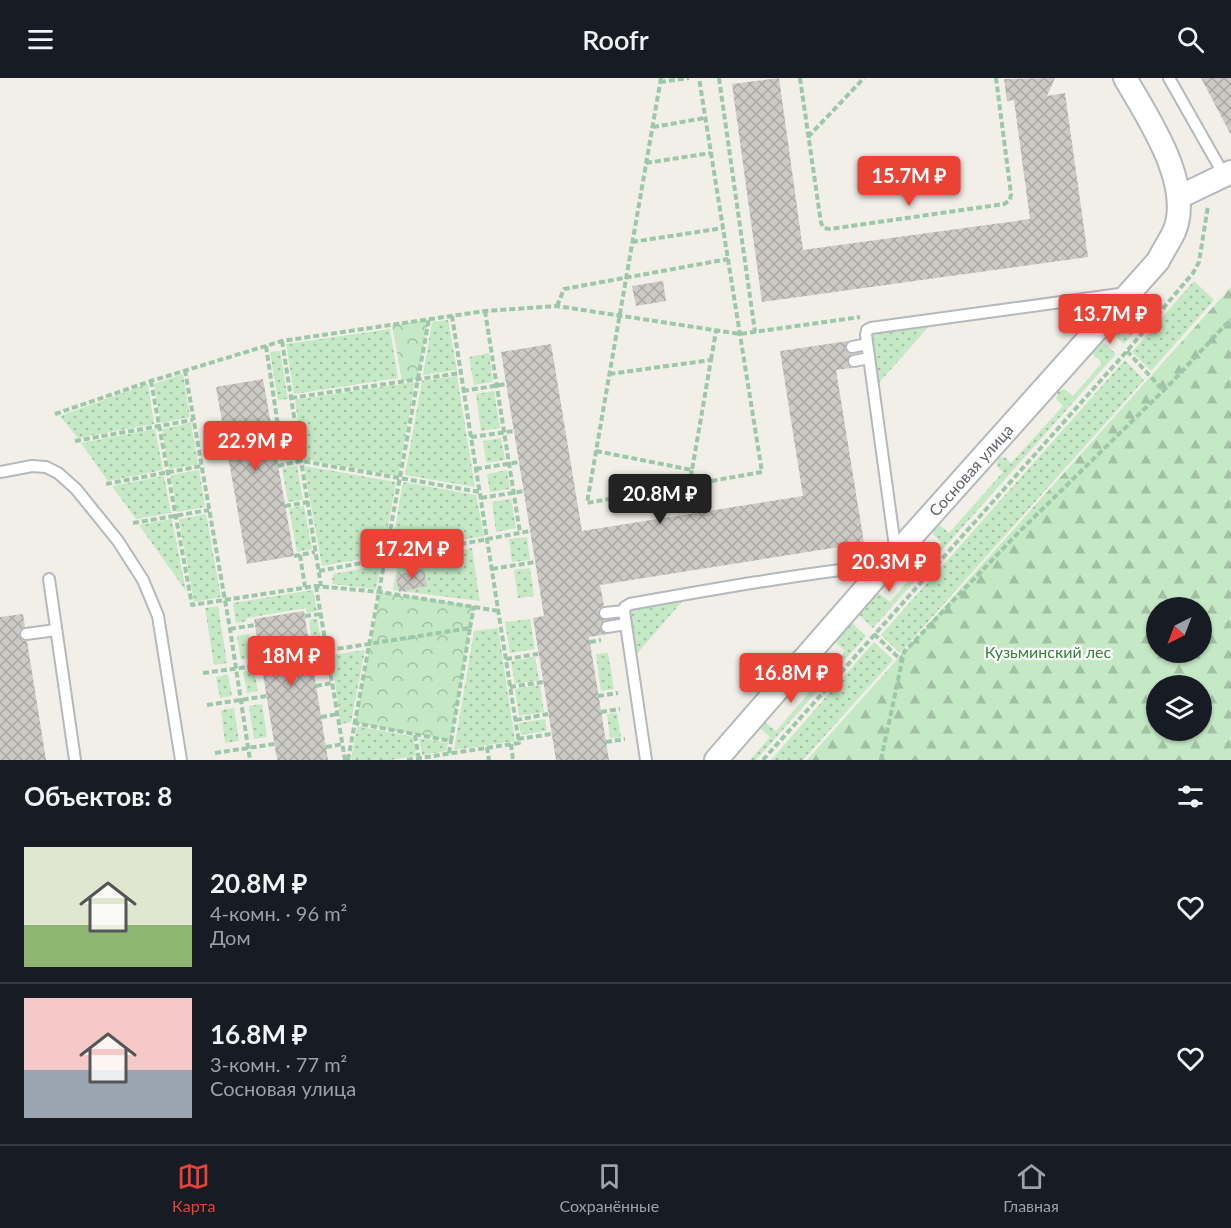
<!DOCTYPE html>
<html lang="ru">
<meta charset="utf-8">
<style>
:root{--surface:#171b24;--page:#242831;--text:#f1f3f6;--muted:#9ea1a6;--line:#363941;--accent:#ea4335}
body{margin:0;font-family:Lato,sans-serif;background:var(--page);color:var(--text);height:100vh;display:flex;flex-direction:column;font-size:22px;white-space:nowrap}
*{box-sizing:border-box;margin:0}
p{font-size:20px;color:var(--muted)}
.icon{flex:none;width:33px;height:33px;fill:none;stroke:currentColor;stroke-width:2;stroke-linecap:round;stroke-linejoin:round}
.map{position:relative;height:682px;overflow:hidden}
.panel{display:flex;flex-direction:column;background:var(--surface);flex:1}
.panel>*{flex:none}
.needle{width:39px;rotate:222deg}
.controls{position:absolute;left:1146px;top:519px;display:grid;gap:12px}
.controls a{display:grid;place-items:center;width:66px;height:66px;border-radius:50%;background:var(--surface);box-shadow:0 2px 4px #0004;font-size:30px}
.price{position:absolute;translate:-50% -51px;padding:0 14px;border-radius:6px;background:var(--accent);color:#fff;font-size:20px;line-height:39px;filter:drop-shadow(0 2px 3px #0008)}
.price::after{content:'';position:absolute;left:50%;top:36px;width:18px;height:14px;margin-left:-9px;background:inherit;clip-path:polygon(0 0,100% 0,50% 100%)}
.price.current{background:#222;color:#fff}
ul{padding:0;list-style:none}
li{display:flex;align-items:center;gap:18px;height:150px;padding:0 24px}
li+li{border-top:2px solid var(--line)}
li span{display:grid;place-items:center;flex:none;width:168px;height:120px;border-radius:0px;color:#555}
li>.icon{margin-inline-start:auto}
span .icon{width:72px;height:72px;fill:#fffc;stroke-width:1}
li b{font-size:26px}
h2{display:flex;justify-content:space-between;align-items:center;height:72px;padding:0 24px;font-size:26px}
header{display:flex;justify-content:space-between;align-items:center;height:78px;padding:0 24px;background:var(--surface);font-size:27px;font-weight:600}
.dock{display:flex;justify-content:space-around;align-items:center;height:84px;border-top:2px solid var(--line);background:var(--surface);font-size:16px;color:var(--muted)}
.dock a{display:grid;justify-items:center;gap:3px}
.dock .current{color:var(--accent)}
.map>svg:first-child{display:block}
</style>
<header><svg class="icon" aria-label="menu" viewBox="0 0 24 24"><path d="M4 6h16M4 12h16M4 18h16"/></svg>Roofr<svg class="icon" aria-label="search" viewBox="0 0 24 24"><circle cx="10" cy="10" r="6"/><path d="M15 15l6 6"/></svg></header>
<div class="map">
<svg width="1231" height="682" viewBox="0 0 1231 682">
<defs>
<pattern id="grass-dots" width="8" height="8" patternUnits="userSpaceOnUse" patternTransform="scale(1.5)"><rect width="8" height="8" fill="#c5e8c5"/><path d="M2 2h.1M6 6h.1" fill="none" stroke="#a3c0a4" stroke-width="1.8" stroke-linecap="round"/></pattern>
<pattern id="forest-firs" width="22" height="20" patternUnits="userSpaceOnUse" patternTransform="scale(1.5)"><rect width="22" height="20" fill="#c5e8c5"/><path d="M5 1l3.5 6h-7zM16 11l3.5 6h-7z" fill="#a3c0a4"/></pattern>
<pattern id="park-crowns" width="20" height="18" patternUnits="userSpaceOnUse" patternTransform="scale(1.5)"><rect width="20" height="18" fill="#c5e8c5"/><path d="M2 6a3 3 0 1 1 6 0M12 15a3 3 0 1 1 6 0" fill="none" stroke="#a3c0a4"/></pattern>
<pattern id="building-cross-hatch" width="8" height="8" patternUnits="userSpaceOnUse" patternTransform="scale(1.5)"><rect width="8" height="8" fill="#cccac5"/><path d="M0 0l8 8M0 8l8-8" fill="none" stroke="#a9a8a4"/></pattern>
</defs>
<rect width="100%" height="100%" fill="#f1efe8"/>
<path fill="url(#grass-dots)" d="M1194 203 1214 222 1151 293 1132 274Z
M1127 231 1143 245 1124 266 1108 252Z
M448 242 457 292 423 297 432 244Z
M932 245 876 308 869 253Z
M390 251 398 300 294 316 286 266Z
M1098 260 1116 276 873 550 856 534 875 512 890 524 941 464 933 456 935 450 941 448 949 455 1003 394 997 388 998 380 1005 379 1011 385 1063 328 1056 321 1058 314 1064 311 1073 318 1102 285 1088 271Z
M280 273 288 321 278 322 270 274Z
M489 275 493 304 474 307 469 279Z
M1125 282 1144 302 900 575 881 557Z
M183 296 190 339 161 345 154 306Z
M457 298 475 409 405 397 422 303Z
M415 304 398 398 303 381 295 322Z
M148 306 154 346 78 360 60 338Z
M494 313 500 350 481 353 476 316Z
M191 345 198 386 169 391 162 351Z
M155 351 163 392 108 403 81 365Z
M501 360 505 382 486 385 483 363Z
M297 388 303 422 288 424 282 390Z
M304 388 396 404 383 477 322 488Z
M199 392 205 429 177 434 171 397Z
M507 392 510 411 490 414 487 396Z
M164 398 171 435 136 441 112 408Z
M403 404 476 417 484 458 391 474Z
M511 421 516 450 496 454 492 424Z
M304 428 312 471 297 474 289 430Z
M206 436 221 519 194 524 179 441Z
M172 441V442L186 513 139 447Z
M527 459 530 482 512 484 509 461Z
M472 470 480 523 393 512 398 482Z
M381 487 376 511 332 506 333 496Z
M530 490 534 518 518 520 514 492Z
M313 512 317 533 307 535 306 530 247 540V543L236 545 233 525Z
M685 520 635 578 628 531Z
M218 528 227 585 214 587 205 530Z
M317 540 322 567 313 569 309 542Z
M530 541 535 571 510 575 505 544Z
M850 543 866 558 756 682H750L770 659 761 651 762 647 766 645 776 653 845 573 833 562Z
M498 550 515 663 454 672 474 553Z
M249 556 253 580 241 582 237 558Z
M874 564 893 582 803 682H771Z
M365 572 351 644 341 646 331 577Z
M608 575 614 611 601 613 596 576Z
M535 579 539 602 515 606 511 583Z
M254 592 258 613 247 615 243 594Z
M228 597 232 618 220 620 216 599Z
M540 607 544 634 519 638 515 611Z
M262 626 267 659 254 661 249 628Z
M234 630 239 663 225 665 221 632Z
M617 635 621 659 610 660 607 636Z
M545 641 547 653 521 657 519 645Z
M357 648 413 659 416 678 390 682H351Z
M419 660 448 665 446 673 422 677Z"/>
<path fill="url(#forest-firs)" fill-rule="evenodd" d="M1231 209V682H807L1176 270ZM1156 530H1202V574H1156ZM1156 608H1202V652H1156Z"/>
<path fill="url(#park-crowns)" d="M429 241 418 301 402 303 392 247Z
M380 514 474 528 451 663 355 645Z"/>
<path fill="url(#building-cross-hatch)" d="M779 0 803 172 1030 141 1014 22 1007 23 1004 1 1055 0 1047 18 1065 15 1088 179 762 224 732 6Z
M1201 0H1231V57Z
M663 203 666 223 636 228 632 208Z
M848 263 845 270 847 274 851 276 847 284 851 290 836 292 864 465 600 507 604 528 598 531V536L604 542 600 547 601 553 607 556 589 559 609 682H556L533 540 544 538 501 274 551 266 582 453 803 418 780 273Z
M263 301 294 478 247 486 216 309Z
M424 491 427 508 399 514 396 497Z
M304 533 328 682H277L254 541Z
M23 536 25 549 19 553V558L23 563H27L46 682H0V539Z"/>
<g fill="none" stroke-linecap="round" stroke-linejoin="round">
<defs>
<path id="lane" d="M1169 0 1224 97
M852 269 867 266
M854 283 869 280
M0 394 32 388 46 389 58 395 76 411 118 463 143 502 158 538 181 682
M896 476 866 257 867 252 871 250 1127 215
M49 501 75 682
M605 535 624 533
M607 549 626 546
M26 556 56 552
M646 682 624 533 625 529 630 526C714 511 798 496 883 487"/>
<g id="street">
<path d="M1179 119 1231 94"/>
<path id="s1" d="M716 682 887 486 1158 183C1163 173 1169 164 1174 154 1194 107 1148 40 1125 0"/>
</g>
</defs>
<use href="#lane" stroke="#b5b8bc" stroke-width="14"/>
<use href="#street" stroke="#b5b8bc" stroke-width="26"/>
<path stroke="#9cc7a9" stroke-width="4" stroke-dasharray="6 3" stroke-linecap="butt" d="M661 0 587 425 762 394 699 0
M719 0 755 254
M800 0 821 145 824 150 830 151 1004 126 1010 122 1011 116 996 0
M660 4 689 0
M653 49 705 40
M808 59 864 0
M646 85 711 75
M632 164 723 150
M557 228 564 211 728 181
M485 233 520 455
M282 263 321 508
M266 268 278 348
M1127 273 1163 312
M711 282 716 253
M185 292 230 551 250 682
M151 303 192 527 316 508 380 514 499 533
M463 313 506 306
M291 320 460 295
M55 336 151 303 282 263 485 233 557 228 740 256 860 239
M272 349 295 345
M471 359 514 353
M75 363 193 342
M275 370 298 366
M596 373 692 392 711 282 609 296
M278 388 301 383 480 414
M476 391 519 384
M106 406 201 388
M689 407 692 392
M481 420 524 413
M285 428 308 424
M133 445 209 432
M300 477 305 509
M294 478 315 474
M492 491 535 484
M319 493 530 453
M316 508 345 682
M305 538 321 536
M470 550 474 528
M230 551 255 547
M874 556 902 583
M590 564 601 562
M311 575 470 550 451 663 355 645
M506 581 538 576
M203 595 262 587
M316 608 332 605
M510 609 543 604
M598 618 618 615
M207 627 267 618
M601 634 620 631
M321 639 338 636
M516 642 548 636
M415 657 419 682
M518 661 551 656
M606 664 625 661
M511 666 513 682
M326 669 343 666
M487 669 489 682
M215 675 274 666
M449 675 451 663
M348 682 429 241
M407 682 519 665 452 238
M763 682 1127 273 1193 195 1199 184 1208 128
M881 682 904 574 1019 454 1171 305 1231 241"/>
<use href="#lane" stroke="#fff" stroke-width="10"/>
<use href="#street" stroke="#fff" stroke-width="22"/>
</g>
<g text-anchor="middle" stroke-width="4.5" stroke-linejoin="round" paint-order="stroke">
<g font-size="16" fill="#5f6368" stroke="#fff">
<text dy="6" stroke="none"><textPath href="#s1" startOffset="386">Сосновая улица</textPath></text>
</g>
<g font-size="16" fill="#348238" stroke="#fff">
<text x="1048" y="580">Кузьминский лес</text>
</g>
</g>
</svg>
<div class="controls">
<a><svg class="needle" viewBox="-14 -14 28 28"><path d="M0-13l5 13h-10z" fill="#e53935"/><path d="M0 13l5-13h-10z" fill="#9ea1a6"/></svg></a>
<a><svg class="icon" aria-label="layers" viewBox="0 0 24 24"><path d="M12 4l9 5-9 5-9-5zM3 14l9 5 9-5"/></svg></a>
</div>
<b class="price" style="left:909px;top:129px">15.7M ₽</b>
<b class="price" style="left:1110px;top:267px">13.7M ₽</b>
<b class="price" style="left:255px;top:394px">22.9M ₽</b>
<b class="price current" style="left:660px;top:447px">20.8M ₽</b>
<b class="price" style="left:412px;top:502px">17.2M ₽</b>
<b class="price" style="left:889px;top:515px">20.3M ₽</b>
<b class="price" style="left:291px;top:609px">18M ₽</b>
<b class="price" style="left:791px;top:626px">16.8M ₽</b>
</div>
<section class="panel">
<h2>Объектов: 8<svg class="icon" aria-label="filters" viewBox="0 0 24 24"><path d="M4 7h16M4 17h16"/><circle cx="9" cy="7" r="2"/><circle cx="15" cy="17" r="2"/></svg></h2>
<ul>
<li><span style="background:linear-gradient(#dfe7d0 65%,#8fb573 0)"><svg class="icon" aria-label="home" viewBox="0 0 24 24"><path d="M3 11l9-7 9 7M6 9v11h12V9"/></svg></span><div><b>20.8M ₽</b><p>4-комн. · 96 m²</p><p>Дом</p></div><svg class="icon" aria-label="heart" viewBox="0 0 24 24"><path d="M12 20l-8-8c-3-5 5-10 8-4 3-6 11-1 8 4z"/></svg></li>
<li><span style="background:linear-gradient(#f6c9c9 60%,#9aa5b1 0)"><svg class="icon" aria-label="home" viewBox="0 0 24 24"><path d="M3 11l9-7 9 7M6 9v11h12V9"/></svg></span><div><b>16.8M ₽</b><p>3-комн. · 77 m²</p><p>Сосновая улица</p></div><svg class="icon" aria-label="heart" viewBox="0 0 24 24"><path d="M12 20l-8-8c-3-5 5-10 8-4 3-6 11-1 8 4z"/></svg></li>
</ul>
</section>
<nav class="dock">
<a class="current"><svg class="icon" aria-label="map" viewBox="0 0 24 24"><path d="M3 6l6-2 6 2 6-2v14l-6 2-6-2-6 2zM9 4v14M15 6v14"/></svg>Карта</a>
<a><svg class="icon" aria-label="saved" viewBox="0 0 24 24"><path d="M7 4h10v16l-5-4-5 4z"/></svg>Сохранённые</a>
<a><svg class="icon" aria-label="home" viewBox="0 0 24 24"><path d="M3 11l9-7 9 7M6 9v11h12V9"/></svg>Главная</a>
</nav>
